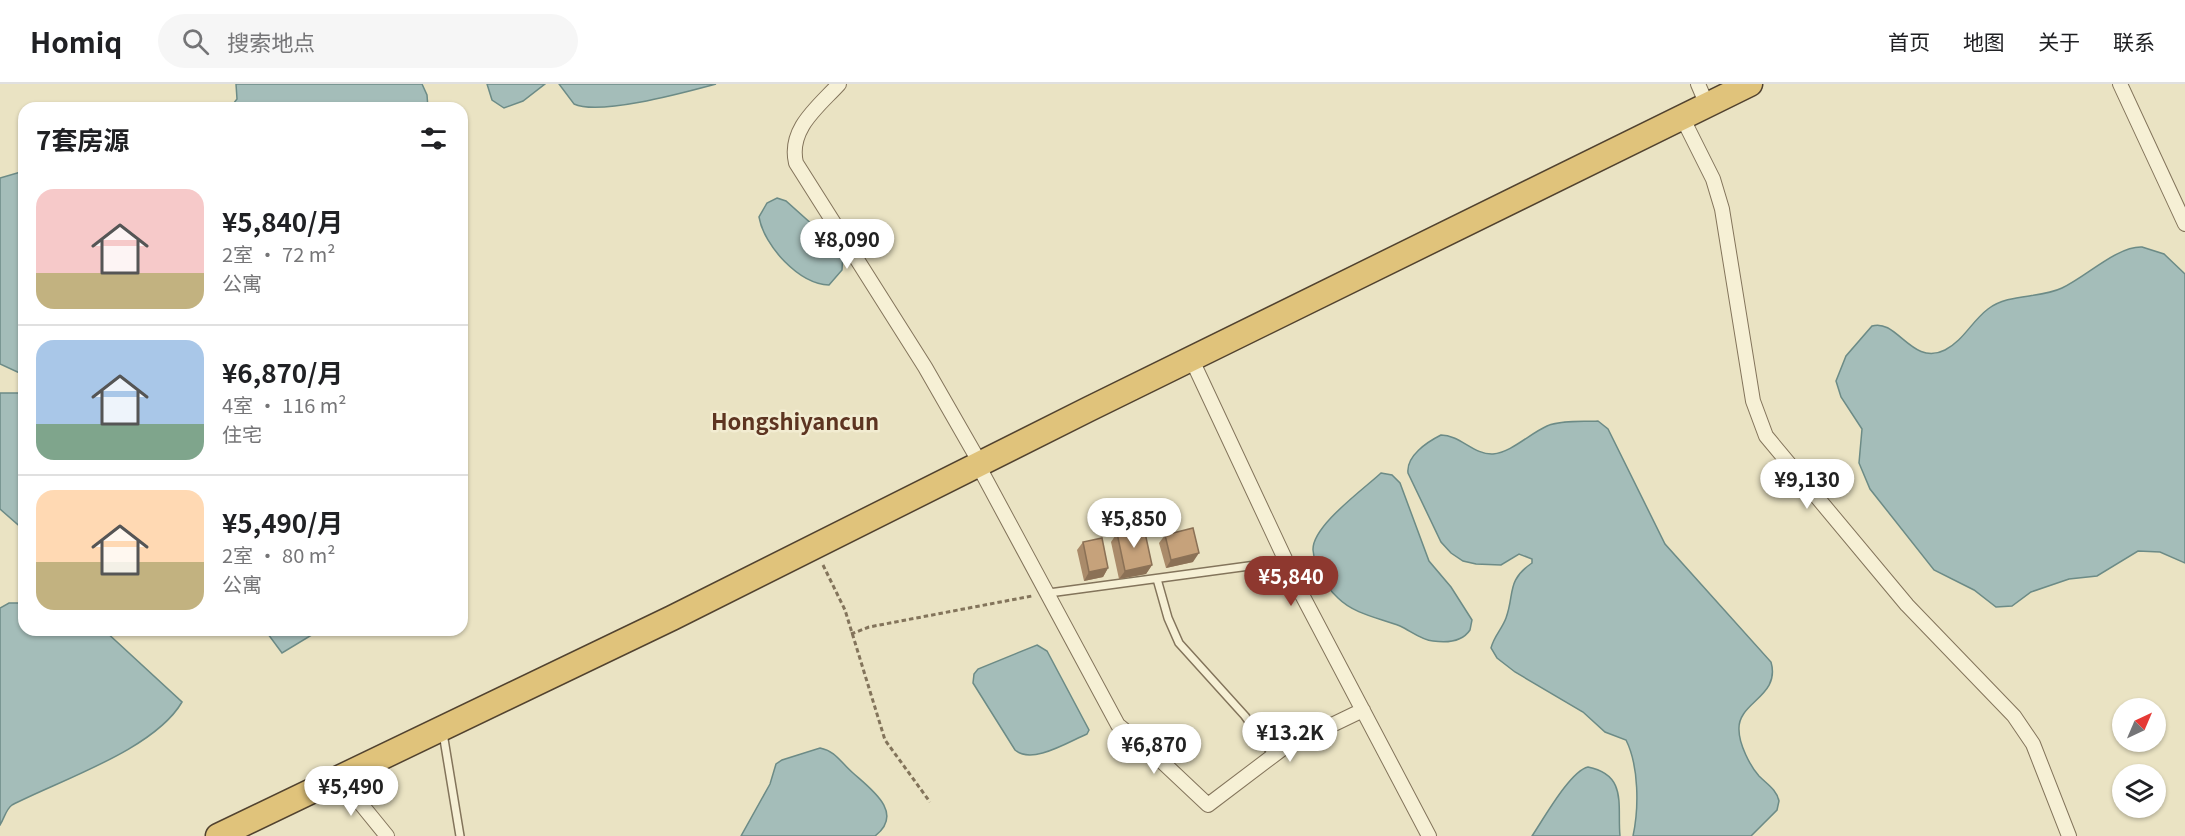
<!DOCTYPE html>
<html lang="zh">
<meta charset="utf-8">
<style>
:root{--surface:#fff;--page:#f6f6f6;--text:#202124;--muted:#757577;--line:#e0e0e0;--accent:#8e382f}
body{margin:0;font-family:Georgia,"Noto Sans SC",serif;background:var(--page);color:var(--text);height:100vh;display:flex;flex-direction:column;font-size:22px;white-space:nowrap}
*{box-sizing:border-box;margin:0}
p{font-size:20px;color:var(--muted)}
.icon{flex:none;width:33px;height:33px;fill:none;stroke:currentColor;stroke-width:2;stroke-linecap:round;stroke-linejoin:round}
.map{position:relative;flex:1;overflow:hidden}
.side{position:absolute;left:18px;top:18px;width:450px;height:534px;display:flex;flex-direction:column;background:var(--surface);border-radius:18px;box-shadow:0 2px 4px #0004}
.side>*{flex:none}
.needle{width:39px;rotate:44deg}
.controls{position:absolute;left:2112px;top:614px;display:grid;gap:12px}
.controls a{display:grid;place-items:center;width:54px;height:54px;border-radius:50%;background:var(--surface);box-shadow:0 2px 4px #0004;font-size:30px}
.price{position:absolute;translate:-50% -51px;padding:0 14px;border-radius:21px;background:#fff;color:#222;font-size:20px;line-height:39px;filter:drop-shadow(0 2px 3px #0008)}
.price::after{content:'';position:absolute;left:50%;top:36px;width:18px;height:14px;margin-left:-9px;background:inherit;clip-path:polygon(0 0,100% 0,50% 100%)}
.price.selected{background:var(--accent);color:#fff}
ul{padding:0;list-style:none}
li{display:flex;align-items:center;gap:18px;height:150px;padding:0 18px}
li+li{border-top:2px solid var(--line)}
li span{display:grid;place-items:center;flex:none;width:168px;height:120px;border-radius:18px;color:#555}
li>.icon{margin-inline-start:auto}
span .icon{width:72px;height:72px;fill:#fffc;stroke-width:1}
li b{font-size:26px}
h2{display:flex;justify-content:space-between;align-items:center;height:72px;padding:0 18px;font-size:26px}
header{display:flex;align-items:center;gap:36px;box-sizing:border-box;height:84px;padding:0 30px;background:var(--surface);border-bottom:2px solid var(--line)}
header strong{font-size:28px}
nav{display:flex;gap:33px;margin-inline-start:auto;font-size:21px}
.search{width:420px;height:54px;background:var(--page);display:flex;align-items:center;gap:15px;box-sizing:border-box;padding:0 21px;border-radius:33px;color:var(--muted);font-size:22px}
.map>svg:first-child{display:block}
</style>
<header>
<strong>Homiq</strong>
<div class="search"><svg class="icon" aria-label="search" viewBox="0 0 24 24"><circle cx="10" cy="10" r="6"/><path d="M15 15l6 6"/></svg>搜索地点</div>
<nav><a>首页</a><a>地图</a><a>关于</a><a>联系</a></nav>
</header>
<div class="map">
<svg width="2185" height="752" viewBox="0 0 2185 752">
<rect width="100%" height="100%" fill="#eae3c3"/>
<path fill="#a4bdb9" stroke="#6c8b86" stroke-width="1.5" d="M236 0H422L427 11 428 24H230L237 15Z
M487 0H545L523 17 504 24 492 16Z
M559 0H716C686 8 600 32 574 20Z
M24 87V291L0 280V94Z
M777 114 786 117 843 168 842 186 829 201C799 200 764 162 759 133L767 119Z
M2142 163 2164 170 2185 190V479L2160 468 2138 467 2097 492 2069 495 2031 508 2012 522 1996 523 1974 506 1934 486 1870 405 1859 379 1862 345 1841 313 1836 297 1846 272 1872 242C1897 234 1912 283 1945 266 1963 257 1972 237 1988 225 2009 209 2039 215 2062 204 2086 193 2117 162 2142 163Z
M0 309H24V446L0 425Z
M1598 337 1608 345 1665 460 1771 578C1781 613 1737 618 1739 646 1739 660 1750 682 1759 692 1767 700 1777 706 1779 717L1777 726 1751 752H1633C1639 724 1639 682 1626 656L1605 648 1583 628 1515 588 1497 574 1491 564C1494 552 1502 545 1506 534 1515 509 1506 497 1532 479V475L1519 470 1501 481 1476 480 1463 477 1451 469 1441 458 1408 389C1406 372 1427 358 1441 351 1460 351 1474 371 1493 370 1512 368 1529 350 1547 342 1562 336 1582 338 1598 337Z
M1381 389 1392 391 1400 399 1429 477 1451 503 1472 536 1470 546C1462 558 1447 559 1433 557 1421 556 1411 547 1400 542 1379 534 1354 530 1338 514 1324 501 1315 485 1313 466 1312 442 1364 405 1381 389Z
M9 519H24V546H104L182 618C154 666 60 696 12 721 6 725 4 735 0 741V524Z
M265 546H320L282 569Z
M1037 561 1047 567 1089 646 1087 650C1068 658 1032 681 1015 666L973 599 974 590 978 585Z
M820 664C836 667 841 679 853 689 871 705 905 729 875 752H741L770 700 776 680 782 676Z
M1588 683C1628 691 1617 722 1620 752H1532C1543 736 1570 687 1588 683Z"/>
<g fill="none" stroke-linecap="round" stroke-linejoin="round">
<defs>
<path id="service" d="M1157 495 1168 534 1179 559 1245 632 1273 671
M1049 509 1286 477
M443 649 460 752"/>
<path id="minor" d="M839 0C818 23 788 45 796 79L925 283 980 379
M1698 0 1707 21
M2120 0 2185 140
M1682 33 1713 95 1722 125 1753 317 1766 352 1907 521 2014 632 2033 660 2069 752
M1191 274 1300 507 1429 752
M978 381 1118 641 1156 672 1208 721 1282 665 1363 626
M339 693 387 752"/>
<path id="trunk" d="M218 752 672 534 1089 325 1750 0"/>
</defs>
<use href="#service" stroke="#83745b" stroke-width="10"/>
<use href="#minor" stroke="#83745b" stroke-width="16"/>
<use href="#trunk" stroke="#51422f" stroke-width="27"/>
<path stroke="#83745b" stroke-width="3" stroke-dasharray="4.5 3" stroke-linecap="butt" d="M823 481 845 526 885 656 930 718
M851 550 869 543 1032 512"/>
<use href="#service" stroke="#f6f0d5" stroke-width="7"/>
<use href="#minor" stroke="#f6f0d5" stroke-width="14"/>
<use href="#trunk" stroke="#e0c37b" stroke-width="24"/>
</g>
<path fill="#aa8b6a" d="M1117 449 1152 481 1146 490 1119 495 1111 458Z
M1165 451 1193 478 1166 484 1159 459Z
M1083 458 1108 484 1103 493 1084 497 1077 466Z"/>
<path fill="#8b7156" d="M1199 469 1193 478 1166 484 1171 476Z
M1152 481 1146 490 1119 495 1125 487Z
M1108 484 1103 493 1084 497 1089 488Z"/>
<path fill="#c6a27b" stroke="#8b7156" stroke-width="1.5" d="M1144 444 1152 481 1125 487 1117 449Z
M1193 444 1199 469 1171 476 1165 451Z
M1102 454 1108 484 1089 488 1083 458Z"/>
<g text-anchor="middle" stroke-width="5" stroke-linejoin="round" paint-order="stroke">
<g font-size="22" font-weight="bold" fill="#5d3421" stroke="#f2ecd1">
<text x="795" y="346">Hongshiyancun</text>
</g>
</g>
</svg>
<div class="controls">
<a><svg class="needle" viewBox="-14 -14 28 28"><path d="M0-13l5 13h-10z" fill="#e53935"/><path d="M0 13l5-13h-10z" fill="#757577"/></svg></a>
<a><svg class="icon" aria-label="layers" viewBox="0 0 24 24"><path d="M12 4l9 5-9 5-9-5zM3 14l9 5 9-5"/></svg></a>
</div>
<b class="price" style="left:847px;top:186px">¥8,090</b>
<b class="price" style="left:1807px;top:426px">¥9,130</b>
<b class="price" style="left:1134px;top:465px">¥5,850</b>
<b class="price selected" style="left:1291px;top:523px">¥5,840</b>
<b class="price" style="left:1290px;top:679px">¥13.2K</b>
<b class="price" style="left:1154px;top:691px">¥6,870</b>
<b class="price" style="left:351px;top:733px">¥5,490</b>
<section class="side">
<h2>7套房源<svg class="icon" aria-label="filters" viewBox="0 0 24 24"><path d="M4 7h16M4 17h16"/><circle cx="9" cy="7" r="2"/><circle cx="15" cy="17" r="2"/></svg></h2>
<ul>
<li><span style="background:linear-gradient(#f6c9c9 70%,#c2b280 0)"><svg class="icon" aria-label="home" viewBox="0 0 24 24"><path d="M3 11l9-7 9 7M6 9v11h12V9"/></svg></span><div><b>¥5,840/月</b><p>2室 · 72 m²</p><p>公寓</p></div></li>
<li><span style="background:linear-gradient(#a9c7e8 70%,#7fa58c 0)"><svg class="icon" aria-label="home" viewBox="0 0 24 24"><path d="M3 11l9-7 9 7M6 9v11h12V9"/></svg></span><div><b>¥6,870/月</b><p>4室 · 116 m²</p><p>住宅</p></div></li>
<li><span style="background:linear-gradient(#ffd9b3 60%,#c2b280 0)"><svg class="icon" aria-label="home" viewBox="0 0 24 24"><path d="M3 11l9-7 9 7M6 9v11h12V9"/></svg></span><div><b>¥5,490/月</b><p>2室 · 80 m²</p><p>公寓</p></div></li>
</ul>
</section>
</div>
